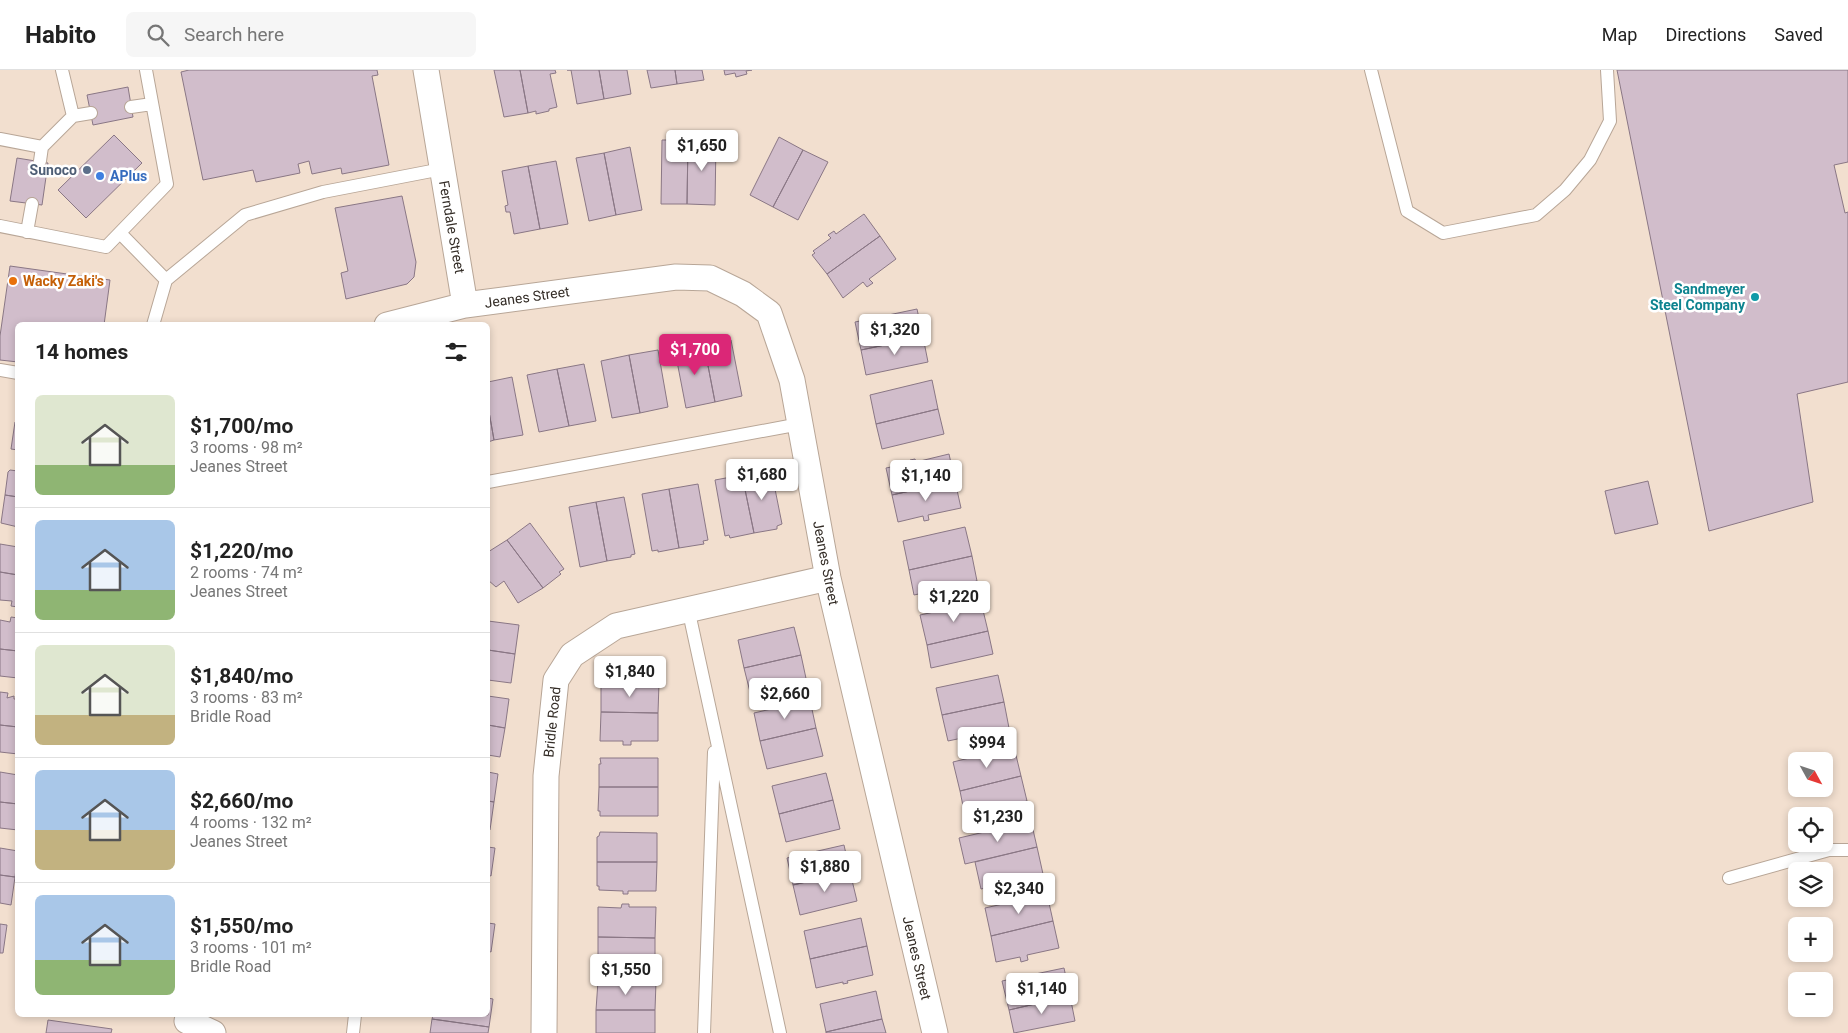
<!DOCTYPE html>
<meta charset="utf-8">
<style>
:root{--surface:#fff;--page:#f6f6f6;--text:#222;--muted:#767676;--line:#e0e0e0;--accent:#db2777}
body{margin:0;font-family:Roboto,sans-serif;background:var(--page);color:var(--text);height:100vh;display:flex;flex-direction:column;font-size:19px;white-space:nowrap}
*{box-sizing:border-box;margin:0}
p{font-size:16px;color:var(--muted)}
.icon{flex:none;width:28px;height:28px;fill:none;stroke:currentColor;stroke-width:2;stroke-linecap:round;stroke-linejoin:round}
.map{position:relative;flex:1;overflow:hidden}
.details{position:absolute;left:15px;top:252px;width:475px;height:695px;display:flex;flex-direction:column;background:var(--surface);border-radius:8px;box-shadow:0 2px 8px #0003}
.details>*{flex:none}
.needle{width:32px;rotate:130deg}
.buttons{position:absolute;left:1788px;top:682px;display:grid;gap:10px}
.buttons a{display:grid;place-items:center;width:45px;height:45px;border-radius:8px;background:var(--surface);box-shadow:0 2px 8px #0003;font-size:25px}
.price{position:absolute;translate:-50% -42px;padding:0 11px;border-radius:5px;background:#fff;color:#222;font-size:16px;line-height:32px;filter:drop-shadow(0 1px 2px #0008)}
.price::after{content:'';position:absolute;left:50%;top:30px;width:15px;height:11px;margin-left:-8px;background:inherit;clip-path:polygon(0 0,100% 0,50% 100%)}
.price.active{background:var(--accent);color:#fff}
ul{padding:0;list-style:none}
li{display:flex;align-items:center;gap:15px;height:125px;padding:0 20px}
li+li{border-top:1px solid var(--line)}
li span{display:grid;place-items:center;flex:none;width:140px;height:100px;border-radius:8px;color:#555}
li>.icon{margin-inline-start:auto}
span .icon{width:60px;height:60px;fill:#fffc;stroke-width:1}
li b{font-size:21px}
h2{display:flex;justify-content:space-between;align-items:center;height:60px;padding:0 20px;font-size:21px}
header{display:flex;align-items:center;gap:30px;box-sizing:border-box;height:70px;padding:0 25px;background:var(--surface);border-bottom:1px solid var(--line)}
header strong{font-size:24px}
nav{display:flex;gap:28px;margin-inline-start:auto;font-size:18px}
.search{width:350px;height:45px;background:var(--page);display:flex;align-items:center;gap:12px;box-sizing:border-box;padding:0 18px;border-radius:8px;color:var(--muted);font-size:19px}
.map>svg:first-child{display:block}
</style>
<header>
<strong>Habito</strong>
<div class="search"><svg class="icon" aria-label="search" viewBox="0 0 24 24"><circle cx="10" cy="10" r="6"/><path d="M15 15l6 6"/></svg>Search here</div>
<nav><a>Map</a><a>Directions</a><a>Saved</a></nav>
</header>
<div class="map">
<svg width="1848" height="963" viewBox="0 0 1848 963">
<rect width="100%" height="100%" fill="#f2dfcf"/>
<path fill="#d1bdcb" stroke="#8a7785" d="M189 0H377L378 5 372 6 389 95 342 104 341 98 312 104 309 91 298 94 300 103 256 112 253 100 203 110 181 2Z
M494 0H520L528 43 504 47Z
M520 0H555L556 3 550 4 557 37 549 39V41L536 44V41L528 43Z
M567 0H599L604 29 577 34 571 0Z
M599 0H627L631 24 604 29Z
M647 0H675L677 14 651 18Z
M675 0H702L704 10 677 14Z
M724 0H752L746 1 747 4 736 7 735 3 725 5Z
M1617 0H1848V92L1834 95 1845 143 1848 142V312L1797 324 1813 432 1709 461Z
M128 17 133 47 93 55 87 25Z
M114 65 142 93 86 148 58 120Z
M779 67 803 80 773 137 750 125Z
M662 70H688L687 134H661Z
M688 70 716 71 715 135 687 134Z
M630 77 642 140 616 145 604 83Z
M803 80 828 92 798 150 773 137Z
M604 83 616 145 589 151 576 88Z
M17 88 48 93 42 135 10 131Z
M556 91 568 154 540 159 528 96Z
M528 96 540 159 514 164 510 142H506L505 136 508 135 502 101Z
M402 126 416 192 414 207 407 214 346 229 341 203 348 201 335 138Z
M864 144 880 166 827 204 812 185 815 183 813 181 831 168 828 165 834 161 836 164Z
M880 166 896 189 869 209 873 213 867 217 863 212 843 228 827 204Z
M10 196 110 210 104 255H18V292L0 290V266Z
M917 239 923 267 861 280 855 252Z
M923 267 928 292 866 305 861 280Z
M731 270 742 326 715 332 704 275Z
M704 275 715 332 686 338 675 281Z
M658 280 668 337 640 343 629 285Z
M629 285 640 343 612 348 601 291Z
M584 294 596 351 569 356 557 299Z
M557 299 569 356 539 362 527 305Z
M512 307 523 365 494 370 488 336V312Z
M932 310 938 339 876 354 870 325Z
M488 336 494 370 488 372Z
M938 339 944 364 882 379 876 354Z
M15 352 18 353V380L11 379Z
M949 384 955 411 892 425 886 398 911 393 910 390 915 389 916 392Z
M771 399 782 454 777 456V459L754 463 742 405Z
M10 400 18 401V427L5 425 8 402Z
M742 405 754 463 730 468 729 465 725 466 715 410Z
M955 411 961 438 928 445 929 450 924 451 923 446 898 452 892 425Z
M1648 411 1658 454 1615 464 1605 421Z
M698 414 708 470 703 471 704 474 679 478 669 419Z
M669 419 679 478 658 482V480L652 481 642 424Z
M5 425 18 427V457L1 453Z
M624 427 635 484 631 485V487L607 491 596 432Z
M596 432 607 491 580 497 569 437Z
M530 453 564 499 559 502 561 504 543 518 507 470Z
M965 457 972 486 909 500 903 471Z
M507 470 543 518 518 533 504 511 496 517 488 510V481V482Z
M0 474 18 477V505L0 502Z
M972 486 977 511 914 525 909 500Z
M0 502 18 505V537L11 536 12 531 0 530Z
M981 532 988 561 927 575 920 545Z
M11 547 18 548V581L0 579V550L10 552Z
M488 551 519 555 515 584 488 580Z
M794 557 801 585 744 598 738 570Z
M988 561 993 584 931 598 927 575Z
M0 579 18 581V608L0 606Z
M488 580 515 584 511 613 488 610Z
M801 585 807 613 751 626 744 598Z
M998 605 1004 632 942 645 936 618Z
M601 613H659L658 643 601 642Z
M0 622 8 623 7 628 14 626V629H18V657L0 655Z
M488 626 509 629 505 658 488 655Z
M810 630 816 658 760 671 754 643Z
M1004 632 1009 658 948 671 942 645Z
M601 642 658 643V671H631V675H623V671H600Z
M0 655 18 657V684L0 682Z
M488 655 505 658 500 687 488 685Z
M816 658 823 686 767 699 760 671Z
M1014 677 1021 706 960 721 953 692Z
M600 688H658V717H599V694H601Z
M0 702 18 705V734L0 732Z
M488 702 498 704 494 732 488 731Z
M826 703 833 730 779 744 772 716Z
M1021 706 1027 731 965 746 960 721Z
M599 717H658V746H600V741H598Z
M833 730 840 759 786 772 779 744Z
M488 731 494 732 490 760H488Z
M0 732 18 734V760L0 758Z
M1031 751 1037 777 965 794 959 768Z
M600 762 657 763V792H597V767L599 766Z
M844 775 850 802 793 815 787 788Z
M488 777 495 778 491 806 488 805Z
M1037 777 1043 804 981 819 975 792Z
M0 778 18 781 15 807 0 805Z
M597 792H657L656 821H628V824H623V821L599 820V816H597Z
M850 802 857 831 800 845 793 815Z
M0 805 15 807 11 835 0 833Z
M1047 824 1053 851 991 866 985 838Z
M622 834H629V837H656L655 868 598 867V837L621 838Z
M861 848 867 876 810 889 804 861Z
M1053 851 1059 878 1027 885 1028 890 1021 892 1020 887 996 892 991 866Z
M488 853 495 854 491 882 488 881Z
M0 854 7 855 3 883H0Z
M598 867 655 868V895H598Z
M867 876 873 905 847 911 848 913 843 914V912L816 918 810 889Z
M1064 898 1070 926 1009 940 1002 911Z
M622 909H632V912H656L655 940H596L598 911H622Z
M876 921 882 949 826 962 820 934Z
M1070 926 1075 951 1014 963 1009 940Z
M488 928 493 929 489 957 432 949 433 945H488Z
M596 940H655V963H596Z
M432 949 489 957 488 963H430Z
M882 949 886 963H826V962Z
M48 950 112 959 111 963H46Z"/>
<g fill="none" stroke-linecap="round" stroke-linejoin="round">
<defs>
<path id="lane" d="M1371 0 1407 141 1443 163 1536 145 1565 120 1590 90 1610 51 1607 0
M131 37 152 34
M73 46 91 43
M0 69 42 77 73 46 62 0
M40 91 42 77
M0 156 106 177 167 114 146 0
M27 162 32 134
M120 163 166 210 153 255
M166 210 245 145 323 122 442 99
M0 300 18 303
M488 412 800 354
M688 538 780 963
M1729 808 1829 780H1848
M353 963 355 945
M704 963 714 682"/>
<path id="street" d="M426 0 465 235
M387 255 465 235 676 207 710 208 743 224 769 243 792 310 828 508 935 963
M187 951 213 963
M544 963 546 706 556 610 572 585 616 556 828 508"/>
</defs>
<use href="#lane" stroke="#b8a697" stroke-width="14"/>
<use href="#street" stroke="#b8a697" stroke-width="27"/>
<use href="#lane" stroke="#fff" stroke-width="12"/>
<use href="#street" stroke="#fff" stroke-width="25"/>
</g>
<circle fill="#5c6f8a" stroke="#fff" stroke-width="2" cx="87" cy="100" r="5"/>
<circle fill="#3f7fe0" stroke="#fff" stroke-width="2" cx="100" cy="106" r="5"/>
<circle fill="#e8710a" stroke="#fff" stroke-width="2" cx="13" cy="211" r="5"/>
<circle fill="#0f9aa8" stroke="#fff" stroke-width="2" cx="1755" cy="227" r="5"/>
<g text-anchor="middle" stroke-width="5" stroke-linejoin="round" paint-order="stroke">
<g font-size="14" font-weight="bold" fill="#4e5e75" stroke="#fff" text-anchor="end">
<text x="77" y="105">Sunoco</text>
</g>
<g font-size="14" font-weight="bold" fill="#366cbe" stroke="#fff" text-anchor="start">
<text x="110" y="111">APlus</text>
</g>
<g font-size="14" fill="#332c26" stroke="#fff">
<text transform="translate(452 157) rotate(80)" y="5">Ferndale Street</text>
<text transform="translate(527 227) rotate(-8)" y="5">Jeanes Street</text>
<text transform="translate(826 493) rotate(79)" y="5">Jeanes Street</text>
<text transform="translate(552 652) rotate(-84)" y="5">Bridle Road</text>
<text transform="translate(917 888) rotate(77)" y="5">Jeanes Street</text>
</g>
<g font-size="14" font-weight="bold" fill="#c56008" stroke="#fff" text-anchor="start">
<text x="23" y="216">Wacky Zaki's</text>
</g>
<g font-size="14" font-weight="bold" fill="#0d838f" stroke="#fff" text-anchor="end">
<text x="1745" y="224">Sandmeyer<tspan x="1745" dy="16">Steel Company</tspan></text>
</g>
</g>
</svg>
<div class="buttons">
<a><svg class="needle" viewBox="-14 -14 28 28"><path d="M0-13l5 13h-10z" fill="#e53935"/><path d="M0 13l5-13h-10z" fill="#767676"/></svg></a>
<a><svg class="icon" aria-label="locate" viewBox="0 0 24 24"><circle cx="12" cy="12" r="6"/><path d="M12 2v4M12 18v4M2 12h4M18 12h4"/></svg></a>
<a><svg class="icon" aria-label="layers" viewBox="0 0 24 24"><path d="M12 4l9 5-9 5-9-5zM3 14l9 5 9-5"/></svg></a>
<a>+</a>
<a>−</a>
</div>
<b class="price" style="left:702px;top:102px">$1,650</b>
<b class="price" style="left:895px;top:286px">$1,320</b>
<b class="price active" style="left:695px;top:306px">$1,700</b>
<b class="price" style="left:762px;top:431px">$1,680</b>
<b class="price" style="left:926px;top:432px">$1,140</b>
<b class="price" style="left:954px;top:553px">$1,220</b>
<b class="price" style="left:630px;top:628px">$1,840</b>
<b class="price" style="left:785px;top:650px">$2,660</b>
<b class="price" style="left:987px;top:699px">$994</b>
<b class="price" style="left:998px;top:773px">$1,230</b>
<b class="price" style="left:825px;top:823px">$1,880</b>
<b class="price" style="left:1019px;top:845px">$2,340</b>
<b class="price" style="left:626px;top:926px">$1,550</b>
<b class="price" style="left:1042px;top:945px">$1,140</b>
<section class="details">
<h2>14 homes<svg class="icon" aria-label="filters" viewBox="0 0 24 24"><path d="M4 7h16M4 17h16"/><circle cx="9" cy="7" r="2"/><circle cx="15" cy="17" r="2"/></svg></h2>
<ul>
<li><span style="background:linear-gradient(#dfe7d0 70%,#8fb573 0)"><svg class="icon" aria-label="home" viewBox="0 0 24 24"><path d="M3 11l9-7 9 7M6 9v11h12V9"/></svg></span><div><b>$1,700/mo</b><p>3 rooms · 98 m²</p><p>Jeanes Street</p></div></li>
<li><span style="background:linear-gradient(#a9c7e8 70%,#8fb573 0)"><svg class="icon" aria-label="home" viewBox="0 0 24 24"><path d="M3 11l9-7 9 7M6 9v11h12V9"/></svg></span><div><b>$1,220/mo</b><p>2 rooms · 74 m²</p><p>Jeanes Street</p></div></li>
<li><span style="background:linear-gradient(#dfe7d0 70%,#c2b280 0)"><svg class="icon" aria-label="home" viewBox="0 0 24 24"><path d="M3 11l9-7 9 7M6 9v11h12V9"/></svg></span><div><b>$1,840/mo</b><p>3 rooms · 83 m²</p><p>Bridle Road</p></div></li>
<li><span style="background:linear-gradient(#a9c7e8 60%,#c2b280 0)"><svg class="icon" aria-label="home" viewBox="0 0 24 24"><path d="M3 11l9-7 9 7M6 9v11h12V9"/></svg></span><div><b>$2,660/mo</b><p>4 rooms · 132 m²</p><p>Jeanes Street</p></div></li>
<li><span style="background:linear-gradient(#a9c7e8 65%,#8fb573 0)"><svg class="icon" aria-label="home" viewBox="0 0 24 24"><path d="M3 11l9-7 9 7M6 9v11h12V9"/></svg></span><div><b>$1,550/mo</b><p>3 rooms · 101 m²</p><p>Bridle Road</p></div></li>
</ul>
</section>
</div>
